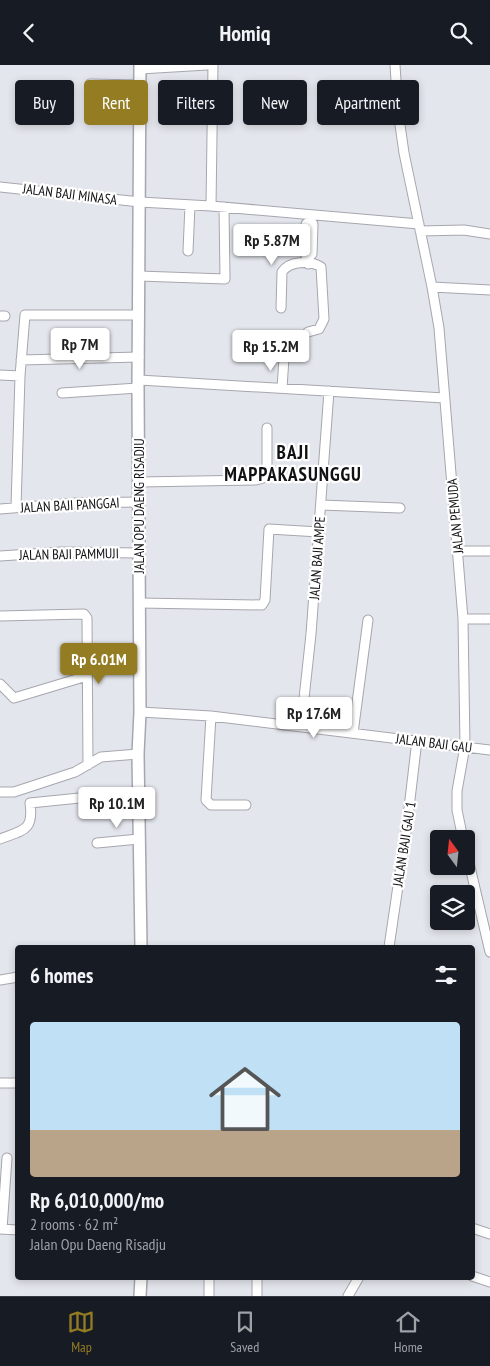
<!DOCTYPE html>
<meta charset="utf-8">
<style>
:root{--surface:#171b24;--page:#20242c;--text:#f1f3f6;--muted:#9ea1a6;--line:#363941;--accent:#947c23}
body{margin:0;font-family:"PT Sans Narrow",sans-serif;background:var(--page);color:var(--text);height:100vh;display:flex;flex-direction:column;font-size:19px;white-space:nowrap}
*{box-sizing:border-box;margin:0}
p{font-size:16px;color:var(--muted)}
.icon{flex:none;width:28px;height:28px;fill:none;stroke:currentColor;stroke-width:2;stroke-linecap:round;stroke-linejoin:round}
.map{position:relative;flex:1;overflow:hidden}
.details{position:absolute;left:15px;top:880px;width:460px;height:335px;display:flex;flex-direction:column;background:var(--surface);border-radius:5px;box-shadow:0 2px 8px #0003}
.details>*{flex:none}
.hud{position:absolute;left:15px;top:15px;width:460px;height:45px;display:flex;gap:10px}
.needle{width:32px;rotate:345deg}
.tools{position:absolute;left:430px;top:765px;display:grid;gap:10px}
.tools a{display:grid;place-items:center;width:45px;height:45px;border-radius:5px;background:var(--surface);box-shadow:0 2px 8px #0003;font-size:25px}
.price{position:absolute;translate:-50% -42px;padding:0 11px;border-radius:5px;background:#fff;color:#222;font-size:16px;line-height:32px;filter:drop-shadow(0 1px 2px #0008)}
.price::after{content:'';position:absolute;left:50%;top:30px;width:15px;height:11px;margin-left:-8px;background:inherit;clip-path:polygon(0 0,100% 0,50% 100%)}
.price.on{background:var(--accent);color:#fff}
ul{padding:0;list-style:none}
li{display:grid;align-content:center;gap:10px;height:265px;padding:0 15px}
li+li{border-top:1px solid var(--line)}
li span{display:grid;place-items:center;height:155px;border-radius:5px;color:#555}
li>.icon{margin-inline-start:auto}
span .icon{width:90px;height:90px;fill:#fffc;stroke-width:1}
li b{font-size:21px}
h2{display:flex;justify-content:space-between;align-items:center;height:60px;padding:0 15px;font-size:21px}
.tag{padding:0 18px;border-radius:5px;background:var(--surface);box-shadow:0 2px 8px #0003;font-size:18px;line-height:45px}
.tag.on{background:var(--accent);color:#fff}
header{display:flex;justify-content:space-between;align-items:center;height:65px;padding:0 15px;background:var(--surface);font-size:22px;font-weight:700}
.tab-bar{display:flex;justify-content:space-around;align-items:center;height:70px;border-top:1px solid var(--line);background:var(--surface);font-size:14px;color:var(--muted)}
.tab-bar a{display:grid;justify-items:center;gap:2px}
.tab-bar .on{color:var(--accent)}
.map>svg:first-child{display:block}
</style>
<header><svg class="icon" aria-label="back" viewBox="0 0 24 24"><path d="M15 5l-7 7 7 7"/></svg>Homiq<svg class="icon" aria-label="search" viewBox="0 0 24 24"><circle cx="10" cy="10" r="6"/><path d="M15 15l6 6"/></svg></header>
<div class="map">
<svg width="490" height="1231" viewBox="0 0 490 1231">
<rect width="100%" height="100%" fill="#e4e6ed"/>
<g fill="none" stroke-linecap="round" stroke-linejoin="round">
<defs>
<path id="minor" d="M395 0 398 46 404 88 432 222 490 225
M140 4 207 0
M90 19 140 20
M0 122 140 137 211 141 419 159
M211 141 213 0
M420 166 464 165 490 169
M188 186 190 140
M308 193 312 189 313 159 310 156
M308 199V193L305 189 306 159 310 156V150
M139 211 225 214 224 142
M432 222 439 263 463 554 465 681 457 726V745L463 774
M281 243 282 207C289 196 310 195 321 202L324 254 319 264 308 267
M0 251H5
M21 295 139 292
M0 310 20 311 25 250H139
M139 315 444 333
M282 323 284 293
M62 328 138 323
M139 417 256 415 263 413 267 402V363
M321 440 400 443
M16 442 20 311
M0 444 76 438 139 437
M458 486H490
M0 491 61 487 139 488
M139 538 262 540 265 535 269 464 319 467
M0 551 84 549 87 553 88 700
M463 554H490
M0 619 14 633 87 611
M140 647 211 651 490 685
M211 651 206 735 211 740H246
M301 661 311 569 329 326
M353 668 368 555
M0 727H14L75 707 101 692 138 689
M0 774C23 765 34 766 30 738L139 727
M97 778 139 774
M466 785 490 887
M389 882 407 760 417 675
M0 915 18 912
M0 1018H18
M472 1163 490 1169
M0 1164 18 1165
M2 1164 7 1093
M472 1211 490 1217
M209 1231V1212
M257 1231V1212
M348 1231 359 1212"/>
<path id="major" d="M140 0 138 323 140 647 138 689 141 882
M140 1231 141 1212"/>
</defs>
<use href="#minor" stroke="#a6a7ae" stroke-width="11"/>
<use href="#major" stroke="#a6a7ae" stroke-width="14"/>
<use href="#minor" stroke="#fff" stroke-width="9"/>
<use href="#major" stroke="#fff" stroke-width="11"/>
</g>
<g text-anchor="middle" stroke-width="4.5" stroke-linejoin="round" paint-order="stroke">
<g font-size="14" fill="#111114" stroke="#fff">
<text transform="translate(70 129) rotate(7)" y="5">JALAN BAJI MINASA</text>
<text transform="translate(70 440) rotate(-3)" y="5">JALAN BAJI PANGGAI</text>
<text transform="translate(139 441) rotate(-90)" y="5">JALAN OPU DAENG RISADJU</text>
<text transform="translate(455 451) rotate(-95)" y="5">JALAN PEMUDA</text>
<text transform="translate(69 489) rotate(-1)" y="5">JALAN BAJI PAMMUJI</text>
<text transform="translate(317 493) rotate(-86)" y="5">JALAN BAJI AMPE</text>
<text transform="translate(434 678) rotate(7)" y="5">JALAN BAJI GAU</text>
<text transform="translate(404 779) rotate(-81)" y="5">JALAN BAJI GAU 1</text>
</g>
<g font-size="19" font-weight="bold" letter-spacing="1" fill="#111114" stroke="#fff">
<text x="293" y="394">BAJI<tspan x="293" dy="22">MAPPAKASUNGGU</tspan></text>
</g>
</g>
</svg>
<div class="tools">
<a><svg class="needle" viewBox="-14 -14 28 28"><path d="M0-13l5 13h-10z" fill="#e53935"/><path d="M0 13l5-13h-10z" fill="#9ea1a6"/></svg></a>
<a><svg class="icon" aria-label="layers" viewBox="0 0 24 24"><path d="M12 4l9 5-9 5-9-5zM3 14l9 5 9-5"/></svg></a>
</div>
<b class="price" style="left:272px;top:201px">Rp 5.87M</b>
<b class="price" style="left:80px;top:305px">Rp 7M</b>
<b class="price" style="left:271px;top:307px">Rp 15.2M</b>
<b class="price on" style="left:99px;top:620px">Rp 6.01M</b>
<b class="price" style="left:314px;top:674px">Rp 17.6M</b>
<b class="price" style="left:117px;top:764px">Rp 10.1M</b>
<div class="hud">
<a class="tag">Buy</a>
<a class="tag on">Rent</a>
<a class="tag">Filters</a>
<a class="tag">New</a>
<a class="tag">Apartment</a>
</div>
<section class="details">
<h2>6 homes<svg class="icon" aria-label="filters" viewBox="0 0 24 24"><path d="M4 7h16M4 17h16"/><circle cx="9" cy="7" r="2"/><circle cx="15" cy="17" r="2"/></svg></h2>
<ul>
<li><span style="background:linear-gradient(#bfe0f5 70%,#b9a48a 0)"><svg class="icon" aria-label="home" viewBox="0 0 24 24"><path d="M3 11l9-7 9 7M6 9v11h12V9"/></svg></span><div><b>Rp 6,010,000/mo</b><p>2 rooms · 62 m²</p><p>Jalan Opu Daeng Risadju</p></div></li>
</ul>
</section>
</div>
<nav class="tab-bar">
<a class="on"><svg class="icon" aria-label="map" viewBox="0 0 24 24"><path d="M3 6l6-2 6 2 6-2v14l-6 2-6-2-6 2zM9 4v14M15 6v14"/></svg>Map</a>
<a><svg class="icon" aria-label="saved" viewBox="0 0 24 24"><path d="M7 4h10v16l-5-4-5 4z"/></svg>Saved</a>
<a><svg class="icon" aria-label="home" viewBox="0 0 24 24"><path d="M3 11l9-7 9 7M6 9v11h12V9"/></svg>Home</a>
</nav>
